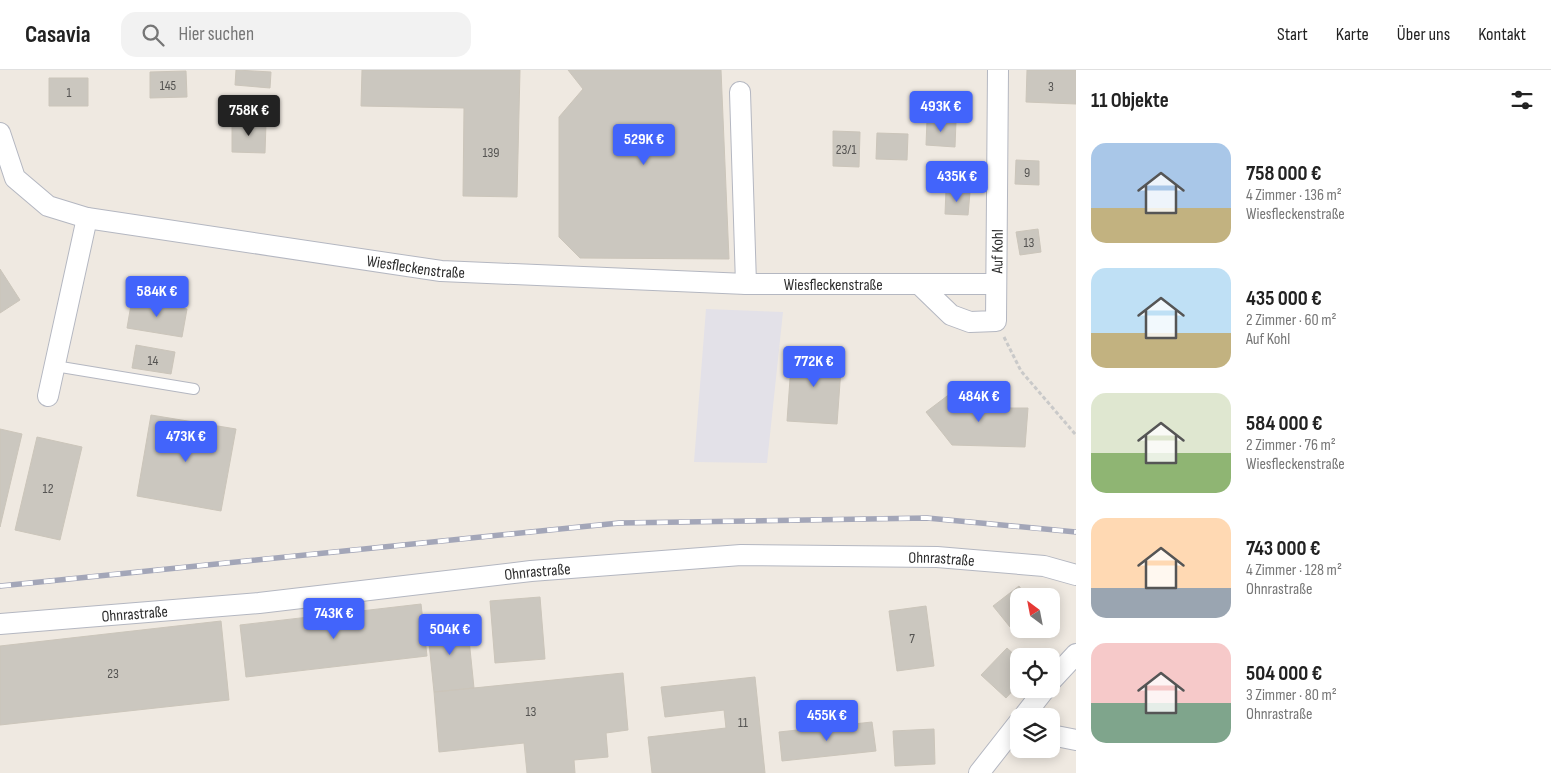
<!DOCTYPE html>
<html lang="de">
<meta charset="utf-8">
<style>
:root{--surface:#fff;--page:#f2f2f2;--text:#222;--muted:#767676;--line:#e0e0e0;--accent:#4264fb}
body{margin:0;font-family:"Sofia Sans Condensed",sans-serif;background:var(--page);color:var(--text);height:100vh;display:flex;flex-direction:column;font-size:19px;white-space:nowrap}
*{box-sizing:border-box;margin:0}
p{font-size:16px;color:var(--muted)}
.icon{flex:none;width:28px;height:28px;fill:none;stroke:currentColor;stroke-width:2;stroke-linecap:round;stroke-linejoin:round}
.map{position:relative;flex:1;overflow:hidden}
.drawer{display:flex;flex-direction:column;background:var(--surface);width:475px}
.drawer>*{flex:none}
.needle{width:32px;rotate:328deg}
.fabs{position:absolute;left:1010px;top:518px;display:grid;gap:10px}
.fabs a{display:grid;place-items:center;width:50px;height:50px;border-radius:10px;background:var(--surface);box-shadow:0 2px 12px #0003;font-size:25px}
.price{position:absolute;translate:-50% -42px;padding:0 11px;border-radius:5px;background:var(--accent);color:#fff;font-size:16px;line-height:32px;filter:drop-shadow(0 1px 2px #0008)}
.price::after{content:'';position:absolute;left:50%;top:30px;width:15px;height:11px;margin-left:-8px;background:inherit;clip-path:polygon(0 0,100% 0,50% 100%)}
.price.selected{background:#222;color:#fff}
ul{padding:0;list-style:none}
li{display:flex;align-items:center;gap:15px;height:125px;padding:0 15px}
li span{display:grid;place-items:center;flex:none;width:140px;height:100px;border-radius:15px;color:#555}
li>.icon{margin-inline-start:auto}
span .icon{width:60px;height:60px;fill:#fffc;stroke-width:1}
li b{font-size:21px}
h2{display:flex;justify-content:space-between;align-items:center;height:60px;padding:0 15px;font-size:21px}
header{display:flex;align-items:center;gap:30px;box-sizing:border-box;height:70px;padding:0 25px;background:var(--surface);border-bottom:1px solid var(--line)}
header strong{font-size:24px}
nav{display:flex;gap:28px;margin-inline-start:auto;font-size:18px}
.search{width:350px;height:45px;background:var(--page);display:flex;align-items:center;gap:12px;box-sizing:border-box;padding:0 18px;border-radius:15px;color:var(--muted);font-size:19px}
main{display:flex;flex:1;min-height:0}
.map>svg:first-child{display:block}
</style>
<header>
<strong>Casavia</strong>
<div class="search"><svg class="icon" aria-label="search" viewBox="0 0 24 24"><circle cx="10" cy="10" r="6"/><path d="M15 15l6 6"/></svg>Hier suchen</div>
<nav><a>Start</a><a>Karte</a><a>Über uns</a><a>Kontakt</a></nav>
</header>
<main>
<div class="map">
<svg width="1076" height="703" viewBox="0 0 1076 703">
<rect width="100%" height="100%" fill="#efe9e1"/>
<path fill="#e3e1e8" d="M706 239 783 242 767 393 694 392Z"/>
<path fill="#cbc7bf" stroke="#cbc5ba" d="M236 0 271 2 270 18 235 15Z
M362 0H520L517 127 463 126 464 38 361 36Z
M568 0H721L729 189 580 188 559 167V47L583 19Z
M1027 0H1076V34L1026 32Z
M186 1 187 27 150 28V2Z
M49 8H88V36H49Z
M927 50 956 51 955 77 926 75Z
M232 52 266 53 265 83 232 82Z
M833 61 860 62 859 97 833 96Z
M877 63 908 64 907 90 876 89Z
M1016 90 1039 91V115L1015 114Z
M946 120 970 122 968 145 945 144Z
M1038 159 1041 182 1020 185 1016 162Z
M0 199 20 230 0 243Z
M132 229 187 239 182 267 127 258Z
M136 275 175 282 171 304 132 298Z
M792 281 842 285 837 354 787 351Z
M959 317 976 338H1028L1025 377 952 375 926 342Z
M151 345 236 359 221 441 137 426Z
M0 359 22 364 0 457Z
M37 367 82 377 60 470 15 460Z
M1019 516 1026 526H1019V550L1010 557 993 536Z
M540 527 545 589 495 593 490 531Z
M421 534 427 586 246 607 240 555Z
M926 536 934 596 897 601 889 541Z
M467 550 474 618 434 622 427 554Z
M221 551 229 630 0 655V576Z
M1007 578 1019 589V614L1006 628 981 605Z
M623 603 628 660 606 663 608 687 574 690 575 703H527L524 673 439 682 434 622Z
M755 607 765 703H652L648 667 726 658 724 640 665 647 661 617Z
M872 652 876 681 782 691 779 662Z
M934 659 935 694 895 696 893 661Z"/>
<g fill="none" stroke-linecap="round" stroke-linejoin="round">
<defs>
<path id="lane" d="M55 296 194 319"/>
<g id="street">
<path d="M740 22 746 214"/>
<path id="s1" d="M0 63 15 108 48 136 87 148 441 201 746 214H996"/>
<path id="s2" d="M920 215 951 245 970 252 996 251 998 0"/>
<path d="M48 326 87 148"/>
<path id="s3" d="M0 554 259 533 531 501 741 485 937 487 1044 496 1076 505"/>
<path d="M1051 611 1076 584"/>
<path d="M1024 646 1045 619"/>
<path d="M1051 665 1076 670"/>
<path d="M979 703 1019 652"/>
</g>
</defs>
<use href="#lane" stroke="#b4b7c1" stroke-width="12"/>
<use href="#street" stroke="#b4b7c1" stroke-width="22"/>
<path stroke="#c9c9c9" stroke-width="3" stroke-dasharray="4 2.5" stroke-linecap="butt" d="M1004 267 1021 301 1076 365"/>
<use href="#lane" stroke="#fff" stroke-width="10"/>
<use href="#street" stroke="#fff" stroke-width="20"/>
<defs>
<path id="rail" d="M0 516 619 453 927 448 1076 462"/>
</defs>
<use href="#rail" stroke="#a3a6b8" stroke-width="5.5"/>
<use href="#rail" stroke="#fff" stroke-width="4" stroke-dasharray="11" stroke-linecap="butt"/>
</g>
<g text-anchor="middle" stroke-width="4" stroke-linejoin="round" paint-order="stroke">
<g font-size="14" fill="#555452">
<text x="168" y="20">145</text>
<text x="1051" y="21">3</text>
<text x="69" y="27">1</text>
<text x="846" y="84">23/1</text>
<text x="491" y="87">139</text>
<text x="1027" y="107">9</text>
<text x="1029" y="177">13</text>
<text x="153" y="295">14</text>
<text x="48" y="423">12</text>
<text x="912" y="573">7</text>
<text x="113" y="608">23</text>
<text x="531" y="646">13</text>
<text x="743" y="657">11</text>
</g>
<g font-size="16" fill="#2e2e2e" stroke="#fff">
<text dy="6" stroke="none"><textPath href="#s2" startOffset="159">Auf Kohl</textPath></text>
<text dy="6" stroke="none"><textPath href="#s1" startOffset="464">Wiesfleckenstraße</textPath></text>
<text dy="6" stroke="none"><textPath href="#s1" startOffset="882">Wiesfleckenstraße</textPath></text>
<text dy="6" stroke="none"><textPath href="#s3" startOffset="945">Ohnrastraße</textPath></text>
<text dy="6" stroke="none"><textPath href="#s3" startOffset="540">Ohnrastraße</textPath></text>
<text dy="6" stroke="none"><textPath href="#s3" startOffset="135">Ohnrastraße</textPath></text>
</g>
</g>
</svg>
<div class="fabs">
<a><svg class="needle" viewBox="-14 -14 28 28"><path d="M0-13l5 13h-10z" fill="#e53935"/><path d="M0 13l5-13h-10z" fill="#767676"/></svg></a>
<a><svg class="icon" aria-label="locate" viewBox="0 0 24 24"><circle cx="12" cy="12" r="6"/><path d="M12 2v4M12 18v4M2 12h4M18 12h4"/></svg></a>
<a><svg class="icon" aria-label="layers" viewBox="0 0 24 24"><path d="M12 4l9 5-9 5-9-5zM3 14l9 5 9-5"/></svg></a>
</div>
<b class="price" style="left:941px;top:63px">493K €</b>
<b class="price selected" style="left:249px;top:67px">758K €</b>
<b class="price" style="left:644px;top:96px">529K €</b>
<b class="price" style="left:957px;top:133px">435K €</b>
<b class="price" style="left:157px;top:248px">584K €</b>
<b class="price" style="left:814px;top:318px">772K €</b>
<b class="price" style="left:979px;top:353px">484K €</b>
<b class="price" style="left:186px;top:393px">473K €</b>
<b class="price" style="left:334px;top:570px">743K €</b>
<b class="price" style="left:450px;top:586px">504K €</b>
<b class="price" style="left:827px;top:672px">455K €</b>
</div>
<section class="drawer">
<h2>11 Objekte<svg class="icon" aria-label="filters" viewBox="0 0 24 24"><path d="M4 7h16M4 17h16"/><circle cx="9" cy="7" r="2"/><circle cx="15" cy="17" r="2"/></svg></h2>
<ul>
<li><span style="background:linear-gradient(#a9c7e8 65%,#c2b280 0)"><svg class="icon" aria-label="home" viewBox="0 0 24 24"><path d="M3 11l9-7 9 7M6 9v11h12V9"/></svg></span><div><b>758 000 €</b><p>4 Zimmer · 136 m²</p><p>Wiesfleckenstraße</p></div></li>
<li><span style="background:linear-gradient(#bfe0f5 65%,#c2b280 0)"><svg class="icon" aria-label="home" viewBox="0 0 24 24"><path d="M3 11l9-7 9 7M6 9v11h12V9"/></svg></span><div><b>435 000 €</b><p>2 Zimmer · 60 m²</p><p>Auf Kohl</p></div></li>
<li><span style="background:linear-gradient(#dfe7d0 60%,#8fb573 0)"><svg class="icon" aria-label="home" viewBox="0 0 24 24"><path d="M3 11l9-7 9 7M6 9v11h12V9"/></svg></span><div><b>584 000 €</b><p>2 Zimmer · 76 m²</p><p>Wiesfleckenstraße</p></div></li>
<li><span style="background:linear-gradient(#ffd9b3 70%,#9aa5b1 0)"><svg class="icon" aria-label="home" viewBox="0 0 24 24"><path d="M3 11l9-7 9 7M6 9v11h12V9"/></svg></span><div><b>743 000 €</b><p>4 Zimmer · 128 m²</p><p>Ohnrastraße</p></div></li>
<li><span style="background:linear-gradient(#f6c9c9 60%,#7fa58c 0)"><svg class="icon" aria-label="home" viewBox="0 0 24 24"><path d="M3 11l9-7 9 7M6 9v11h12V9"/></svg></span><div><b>504 000 €</b><p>3 Zimmer · 80 m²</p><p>Ohnrastraße</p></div></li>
</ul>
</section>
</main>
